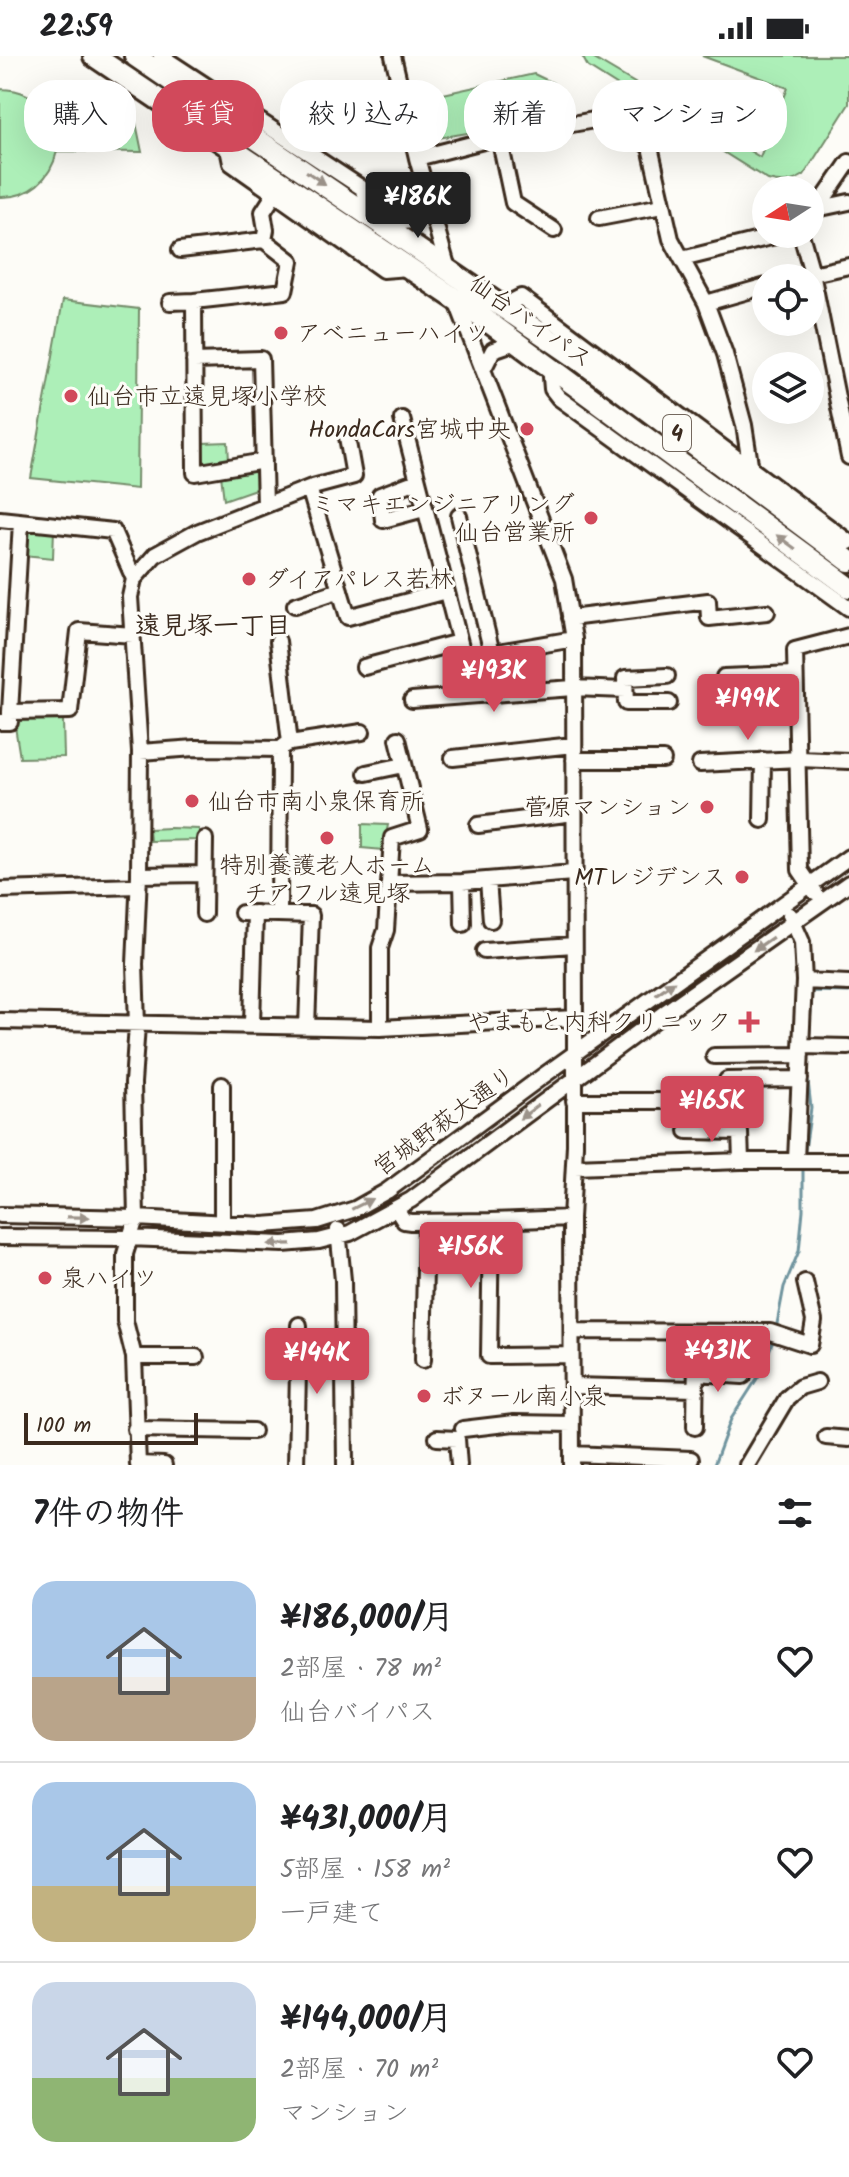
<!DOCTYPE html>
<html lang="ja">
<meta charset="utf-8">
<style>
:root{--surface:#fff;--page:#f6f6f6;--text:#202124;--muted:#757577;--line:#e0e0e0;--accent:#d1495b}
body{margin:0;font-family:Kalam,"Klee One",sans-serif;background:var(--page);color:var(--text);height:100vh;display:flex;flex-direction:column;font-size:30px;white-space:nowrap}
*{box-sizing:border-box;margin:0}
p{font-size:26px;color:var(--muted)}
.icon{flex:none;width:44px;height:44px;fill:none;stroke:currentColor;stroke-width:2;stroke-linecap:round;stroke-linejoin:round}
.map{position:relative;height:1409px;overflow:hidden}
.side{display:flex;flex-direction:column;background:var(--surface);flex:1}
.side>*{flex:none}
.banner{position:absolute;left:24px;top:24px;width:802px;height:72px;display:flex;gap:16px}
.needle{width:52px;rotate:258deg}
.fabs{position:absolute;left:752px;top:120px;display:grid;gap:16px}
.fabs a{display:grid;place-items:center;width:72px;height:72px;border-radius:50%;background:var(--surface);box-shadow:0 8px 32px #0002;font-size:40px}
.scale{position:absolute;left:24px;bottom:20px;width:174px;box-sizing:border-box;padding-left:8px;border:4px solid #3b2a1e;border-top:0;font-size:22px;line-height:28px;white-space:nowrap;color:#3b2a1e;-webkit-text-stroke:6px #fdfcf7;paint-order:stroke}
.price{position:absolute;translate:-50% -68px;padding:0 18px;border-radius:8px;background:var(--accent);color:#fff;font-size:26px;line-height:52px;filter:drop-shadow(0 2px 4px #0008)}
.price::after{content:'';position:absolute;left:50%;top:48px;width:24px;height:18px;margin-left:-12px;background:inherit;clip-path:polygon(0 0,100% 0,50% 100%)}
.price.active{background:#222;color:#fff}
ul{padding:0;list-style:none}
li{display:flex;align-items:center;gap:24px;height:200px;padding:0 32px}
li+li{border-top:2px solid var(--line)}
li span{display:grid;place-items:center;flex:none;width:224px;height:160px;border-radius:24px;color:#555}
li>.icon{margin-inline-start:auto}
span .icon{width:96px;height:96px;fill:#fffc;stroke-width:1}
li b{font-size:34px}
h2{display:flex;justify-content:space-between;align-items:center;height:96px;padding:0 32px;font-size:34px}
.pill{padding:0 28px;border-radius:32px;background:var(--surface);box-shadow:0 8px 32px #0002;font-size:28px;line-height:72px}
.pill.active{background:var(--accent);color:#fff}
.status{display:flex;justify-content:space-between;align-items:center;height:56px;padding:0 40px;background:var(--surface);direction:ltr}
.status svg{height:22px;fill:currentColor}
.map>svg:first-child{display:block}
</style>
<div class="status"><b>22:59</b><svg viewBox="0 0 49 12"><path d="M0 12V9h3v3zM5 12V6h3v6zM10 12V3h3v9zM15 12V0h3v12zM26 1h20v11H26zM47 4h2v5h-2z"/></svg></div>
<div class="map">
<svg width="849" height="1409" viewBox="0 0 849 1409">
<rect width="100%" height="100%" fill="#fdfcf7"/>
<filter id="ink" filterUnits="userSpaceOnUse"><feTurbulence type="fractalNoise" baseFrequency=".0125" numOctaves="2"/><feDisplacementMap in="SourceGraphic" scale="16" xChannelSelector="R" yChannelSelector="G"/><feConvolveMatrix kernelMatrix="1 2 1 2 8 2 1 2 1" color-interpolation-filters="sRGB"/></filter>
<g filter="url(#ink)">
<path fill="#adefb8" stroke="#748c6b" stroke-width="2" d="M582 0H589L760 101 788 32 702 0H849V48L804 119C791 127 783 128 768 124L588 11Z
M534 18 553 27 561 61 438 82 427 80 421 68 416 44Z
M0 33C20 33 37 41 49 58L102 33 135 62 142 96 57 95C51 123 29 142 0 141Z
M63 244 139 253 137 433 31 422Z
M228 386 229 405 209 409 202 403V387Z
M250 413 255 417 258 432 224 444 221 419Z
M31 471 54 473 53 502 24 499V478Z
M26 660H57L63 664 64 701 20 702 14 664Z
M362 768 388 769 383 794 362 792Z
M170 772 199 773V784L150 785 149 773Z"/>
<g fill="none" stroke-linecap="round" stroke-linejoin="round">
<path stroke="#6f949e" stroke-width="3" d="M809 987 812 935 849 936
M804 1101 811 1052 808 1025
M776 1273 784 1231 799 1195 803 1154V1113
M714 1409 731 1363 760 1318 773 1285"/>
<defs>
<path id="minor" d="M161 0 362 132 372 160
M393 0 417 102 449 217
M499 81 513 147 554 174
M227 88 231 107 383 214 408 212
M417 102 499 81 611 61 650 91 671 183 706 247 725 298 744 369 751 414
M816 153 849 146
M599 162 662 150
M810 163 849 106
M383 168 413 165 429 149
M801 178 812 217 849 401
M264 184 266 174 263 156 274 139
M180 194 264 184 291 205 285 235 194 245
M682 203 775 180
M794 222 849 210
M456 244 564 523 574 583 575 975V1089L571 1162 572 1409
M170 246 194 245 195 417 264 405
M706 247 766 230
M503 250 521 241 849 486
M194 305 261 303 265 449
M550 309 552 333 559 342 849 552
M483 314 493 294 516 286
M402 363 465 606 492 597 574 583
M417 425 380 439 383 464 424 453
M309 432 348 561 446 535
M459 460 492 597
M0 463 113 475 134 523
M295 549 340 534
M570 562 708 545 709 562 767 556
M278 585 290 687
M364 611 459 586
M667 620 625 622 626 647H669
M412 644 573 632 625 634
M724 655V621L794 618
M10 656 21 466
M0 666H10V656L70 655 79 575 133 579
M284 690 290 687 362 676
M140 696 195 692 280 693 279 857
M453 702 573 689
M574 704H663
M700 708 799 703 849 705
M366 717 404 709
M762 764 763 704
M478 769 574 757
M139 819 204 818
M488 824 491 864
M462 826 463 868
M389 827 462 826 573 817
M0 834 138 830
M815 836 800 814 795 594 849 580
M242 857 311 859 307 971
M204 858 205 783
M790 859 802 886 804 925 796 1104
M484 895 574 889
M804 925 849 927
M0 965 380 972 575 962
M252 969 255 857
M380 972V892L386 874 392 782 420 773 398 683
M801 990 849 991
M714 1000 801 999
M727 1024 800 1023
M574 1045H665
M687 1075 740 1076 741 1105
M574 1111 741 1105H849
M397 1154 404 1165 411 1166 491 1165
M0 1159 136 1162 263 1169 317 1165 355 1153 387 1135 543 1020 849 801
M571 1162 491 1165 489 1300 571 1299
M222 1167V1029
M338 1174 343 1224 345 1409
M0 1181 128 1182 283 1188 319 1185 350 1177 411 1144 667 955 849 827
M572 1275 770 1276 810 1289 814 1265 805 1226
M134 1301H196
M423 1304 426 1167
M696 1317 743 1320
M572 1330 696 1333
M695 1371 696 1296
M135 1373 253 1375
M463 1373 514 1367 572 1368
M826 1381 849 1383
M437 1382 457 1383 459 1409
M572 1398 691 1403
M138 1408 164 1409
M138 1409 134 1301 125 1265V1198L136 1162 133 1027 137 969 135 908 139 819 140 696 130 541 134 523 155 499 197 476 309 432 354 420 347 381
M296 1409 299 1269
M747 1409 787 1342 800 1331 817 1326"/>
<path id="highway" d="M94 0 479 259 849 531
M135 0 577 302 849 505"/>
</defs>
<use href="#minor" stroke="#3b2a1e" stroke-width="20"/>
<use href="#highway" stroke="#3b2a1e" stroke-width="26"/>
<use href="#minor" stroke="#fdfcf7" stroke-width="14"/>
<use href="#highway" stroke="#fdfcf7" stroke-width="20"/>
</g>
<defs><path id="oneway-solid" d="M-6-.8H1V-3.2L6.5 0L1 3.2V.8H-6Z" transform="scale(2)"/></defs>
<g fill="#9c938a">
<use href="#oneway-solid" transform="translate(316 122) rotate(34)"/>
<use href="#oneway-solid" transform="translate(786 486) rotate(-144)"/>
<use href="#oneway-solid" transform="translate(763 888) rotate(145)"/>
<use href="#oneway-solid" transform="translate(665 932) rotate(-35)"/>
<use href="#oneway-solid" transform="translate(529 1056) rotate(143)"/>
<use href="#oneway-solid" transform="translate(362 1148) rotate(-27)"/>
<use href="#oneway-solid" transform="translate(78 1161) rotate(1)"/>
<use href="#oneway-solid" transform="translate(280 1188) rotate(179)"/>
</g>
</g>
<g fill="#d1495b" stroke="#fdfcf7" stroke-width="3">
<circle cx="281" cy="277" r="8"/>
<circle cx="71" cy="340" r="8"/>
<circle cx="527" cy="373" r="8"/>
<circle cx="591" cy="462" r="8"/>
<circle cx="249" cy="523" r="8"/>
<circle cx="192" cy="745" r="8"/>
<circle cx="707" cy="751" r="8"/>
<circle cx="327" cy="782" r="8"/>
<circle cx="742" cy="821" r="8"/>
<path d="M745 954h8v8h8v8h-8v8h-8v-8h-8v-8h8z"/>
<circle cx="45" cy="1222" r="8"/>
<circle cx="424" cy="1340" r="8"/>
</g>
<g text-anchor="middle" stroke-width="6" stroke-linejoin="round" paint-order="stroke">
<rect fill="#fdfcf7" stroke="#75695f" stroke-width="2" x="663" y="359" width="28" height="36" rx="6"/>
<g font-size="22" font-weight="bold" fill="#3b2a1e">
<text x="677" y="385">4</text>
</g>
<g font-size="24" fill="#3b2a1e" stroke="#fdfcf7">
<text transform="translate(531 265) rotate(35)" y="8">仙台バイパス</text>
<text transform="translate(444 1065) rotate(-36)" y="8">宮城野萩大通り</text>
</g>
<g font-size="24" fill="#3b2a1e" stroke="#fdfcf7" text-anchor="start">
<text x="297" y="285">アベニューハイツ</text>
<text x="87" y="348">仙台市立遠見塚小学校</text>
<text x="511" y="381" text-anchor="end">HondaCars宮城中央</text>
<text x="575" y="456" text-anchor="end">ミマキエンジニアリング<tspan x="575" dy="28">仙台営業所</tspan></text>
<text x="265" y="531">ダイアパレス若林</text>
<text x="208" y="753">仙台市南小泉保育所</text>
<text x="691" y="759" text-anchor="end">菅原マンション</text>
<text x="327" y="817" text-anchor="middle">特別養護老人ホーム<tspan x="327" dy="28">チアフル遠見塚</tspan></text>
<text x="726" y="829" text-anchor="end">MTレジデンス</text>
<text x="731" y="974" text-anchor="end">やまもと内科クリニック</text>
<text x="61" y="1230">泉ハイツ</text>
<text x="440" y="1348">ボヌール南小泉</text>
</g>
<g font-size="26" font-weight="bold" fill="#3b2a1e" stroke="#fdfcf7">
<text x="213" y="578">遠見塚一丁目</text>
</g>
</g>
</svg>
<div class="fabs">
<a><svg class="needle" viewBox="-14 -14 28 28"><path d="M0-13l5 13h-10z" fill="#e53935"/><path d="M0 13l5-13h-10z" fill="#757577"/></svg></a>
<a><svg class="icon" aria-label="locate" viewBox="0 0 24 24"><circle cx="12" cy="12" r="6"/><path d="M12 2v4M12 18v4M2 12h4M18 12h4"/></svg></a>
<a><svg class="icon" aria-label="layers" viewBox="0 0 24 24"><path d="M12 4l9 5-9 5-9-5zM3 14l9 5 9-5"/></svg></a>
</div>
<div class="scale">100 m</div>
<b class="price active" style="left:418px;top:184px">¥186K</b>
<b class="price" style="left:494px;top:658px">¥193K</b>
<b class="price" style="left:748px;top:686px">¥199K</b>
<b class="price" style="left:712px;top:1088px">¥165K</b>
<b class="price" style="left:471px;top:1234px">¥156K</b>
<b class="price" style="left:718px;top:1338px">¥431K</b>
<b class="price" style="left:317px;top:1340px">¥144K</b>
<div class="banner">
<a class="pill">購入</a>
<a class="pill active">賃貸</a>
<a class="pill">絞り込み</a>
<a class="pill">新着</a>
<a class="pill">マンション</a>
</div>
</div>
<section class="side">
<h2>7件の物件<svg class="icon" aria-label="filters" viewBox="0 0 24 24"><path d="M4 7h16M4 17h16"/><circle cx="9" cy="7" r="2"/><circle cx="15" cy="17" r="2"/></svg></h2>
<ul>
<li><span style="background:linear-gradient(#a9c7e8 60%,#b9a48a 0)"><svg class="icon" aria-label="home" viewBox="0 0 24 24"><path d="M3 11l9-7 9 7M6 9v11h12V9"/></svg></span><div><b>¥186,000/月</b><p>2部屋 · 78 m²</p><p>仙台バイパス</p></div><svg class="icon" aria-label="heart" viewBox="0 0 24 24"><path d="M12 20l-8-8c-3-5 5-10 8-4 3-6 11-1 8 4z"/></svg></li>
<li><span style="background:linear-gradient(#a9c7e8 65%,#c2b280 0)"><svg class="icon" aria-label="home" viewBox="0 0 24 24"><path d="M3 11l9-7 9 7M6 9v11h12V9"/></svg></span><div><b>¥431,000/月</b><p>5部屋 · 158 m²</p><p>一戸建て</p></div><svg class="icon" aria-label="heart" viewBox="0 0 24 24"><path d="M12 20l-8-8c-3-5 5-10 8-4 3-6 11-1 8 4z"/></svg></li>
<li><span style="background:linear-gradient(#c9d6e8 60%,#8fb573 0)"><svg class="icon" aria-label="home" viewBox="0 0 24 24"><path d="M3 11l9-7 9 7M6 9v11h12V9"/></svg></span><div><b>¥144,000/月</b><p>2部屋 · 70 m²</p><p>マンション</p></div><svg class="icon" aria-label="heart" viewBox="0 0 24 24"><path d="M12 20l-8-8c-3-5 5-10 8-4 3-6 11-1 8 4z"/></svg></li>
</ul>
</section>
